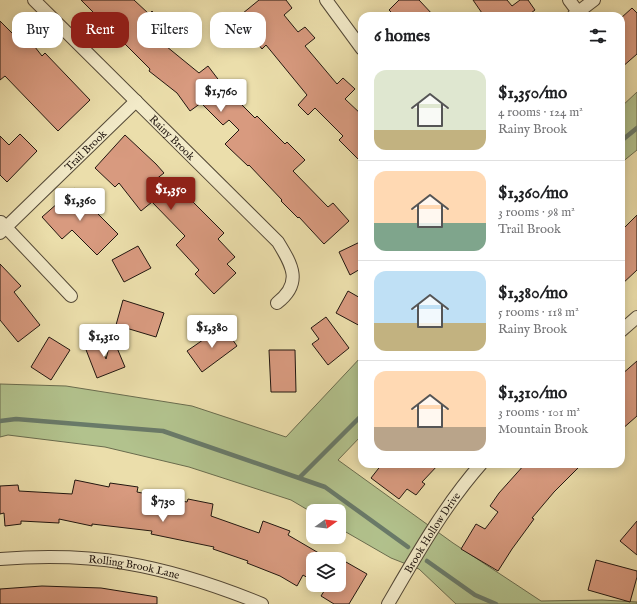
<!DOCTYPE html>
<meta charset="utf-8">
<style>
:root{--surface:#fff;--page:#f2f2f2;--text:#202124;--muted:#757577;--line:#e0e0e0;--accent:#8f2418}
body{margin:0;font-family:"IM FELL English",serif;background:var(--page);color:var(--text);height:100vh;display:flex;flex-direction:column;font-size:15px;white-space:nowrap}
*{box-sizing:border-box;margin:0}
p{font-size:13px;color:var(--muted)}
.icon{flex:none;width:22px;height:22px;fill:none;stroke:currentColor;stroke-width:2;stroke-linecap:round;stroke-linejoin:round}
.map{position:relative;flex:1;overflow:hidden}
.drawer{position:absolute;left:358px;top:12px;width:267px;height:456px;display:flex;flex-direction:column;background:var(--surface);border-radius:12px;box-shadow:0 2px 10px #0003}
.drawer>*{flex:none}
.hud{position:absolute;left:12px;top:12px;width:286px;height:36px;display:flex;gap:8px}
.needle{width:26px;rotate:75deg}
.tools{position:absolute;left:306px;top:504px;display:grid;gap:8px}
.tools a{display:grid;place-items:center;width:40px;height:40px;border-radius:8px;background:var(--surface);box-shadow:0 2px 10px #0003;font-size:20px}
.price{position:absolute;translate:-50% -34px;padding:0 9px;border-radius:4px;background:#fff;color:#222;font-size:13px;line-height:26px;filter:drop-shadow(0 1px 2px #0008)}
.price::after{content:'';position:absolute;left:50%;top:24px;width:12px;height:9px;margin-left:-6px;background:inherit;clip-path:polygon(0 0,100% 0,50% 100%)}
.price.on{background:var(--accent);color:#fff}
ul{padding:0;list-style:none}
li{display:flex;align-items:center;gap:12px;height:100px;padding:0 16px}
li+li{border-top:1px solid var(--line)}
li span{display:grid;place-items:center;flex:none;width:112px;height:80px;border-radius:12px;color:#555}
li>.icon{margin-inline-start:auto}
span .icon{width:48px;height:48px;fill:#fffc;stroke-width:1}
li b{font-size:17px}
h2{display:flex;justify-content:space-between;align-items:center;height:48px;padding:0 16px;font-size:17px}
.chip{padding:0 14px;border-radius:12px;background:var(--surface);box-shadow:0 2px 10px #0003;font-size:14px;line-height:36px}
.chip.on{background:var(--accent);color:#fff}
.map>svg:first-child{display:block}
</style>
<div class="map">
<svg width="637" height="604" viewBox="0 0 637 604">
<rect width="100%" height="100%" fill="#ebdeab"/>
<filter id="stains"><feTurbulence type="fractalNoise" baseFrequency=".005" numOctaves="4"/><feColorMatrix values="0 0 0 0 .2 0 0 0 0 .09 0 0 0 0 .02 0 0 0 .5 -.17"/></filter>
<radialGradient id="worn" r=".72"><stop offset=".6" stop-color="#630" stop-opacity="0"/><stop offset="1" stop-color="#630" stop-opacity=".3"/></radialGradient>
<path fill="#b2c28d" stroke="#6a6c4e" d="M637 92V150L621 163V107Z
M362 356V435L338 460 453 543 541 601 602 600 637 602V604H456L419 569 391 558 339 528V511H313V513L291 500 189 467 105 447 8 435 0 437V384L66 386 192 406 286 437Z"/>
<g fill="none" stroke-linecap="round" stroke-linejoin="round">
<path stroke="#697a69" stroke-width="4.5" d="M621 141 637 128
M0 421 16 419 163 431 325 487 408 547
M299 478 362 415
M427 561 475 595 496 604"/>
</g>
<path fill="#d89a7f" stroke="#221710" d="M81 0H134L149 14 152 11 171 31 161 42 199 73 208 66 224 87 255 118 257 116 285 144 287 142 305 160 293 171 328 207 333 203 349 221 324 244 299 217 298 218 281 201 282 200 249 165 248 166 228 147 225 144 239 130 229 120 223 125 201 103 190 111 177 93 149 71 150 69Z
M259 0H286L292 8 284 15 298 32 305 27 315 38 305 46 337 84 343 78 355 89 345 99 362 115V163L339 140 343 136 315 108 308 115 298 105 307 95 266 45 262 49 237 18Z
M399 0H419L434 16H395L389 10Z
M473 0H507L512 6 520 0H528L535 10 527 16H484Z
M632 8 637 13V54L621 68V18Z
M0 21 13 34 20 28 42 56 45 53 90 100 58 131 5 76 0 80Z
M20 134 37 151 7 182 0 175V136L9 145Z
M125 135 156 164 164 173 155 180 170 199 180 189 224 233 218 239 235 257 227 264 236 273 214 294 195 274 199 270 176 245 185 236 152 202 141 211 119 183 115 187 95 168Z
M75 188 94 210 118 234 97 255 72 230 62 239 42 217Z
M637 215V270L621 285V231Z
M362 241V268L350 275 339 252Z
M138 246 151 268 124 282 112 260Z
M0 264 21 286 14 292 40 325 18 342 0 320Z
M348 291 362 299V327L336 313Z
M123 300 164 313 156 337 116 325Z
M326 317 349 348 328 365 312 344 319 339 311 328Z
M223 326 237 346 202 372 187 351Z
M112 336 125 367 97 378 83 342 97 337 106 359Z
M49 337 70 350 51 380 31 367Z
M269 350H295L296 392H271Z
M637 361V416L621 430V375Z
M382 464H439L422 482 425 484 416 495 407 489 399 499 371 478Z
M525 464H582L554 492 532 518 534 519 512 549 498 571 461 549 476 524 485 529 498 512 490 506 499 493Z
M75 480 109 487 110 483 138 487 137 492 187 502 188 499 213 504 211 516 259 533 263 521 290 531 288 535 329 559H313V581L303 575 297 586 280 576 247 563 248 561 213 549 214 547 151 534 152 531 92 524V526L59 519V523L21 521V524L5 526 4 513 0 514V486L18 485 19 491 72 494Z
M637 521V555L620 541Z
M339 558 367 574 349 604H334L321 596 328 585H339Z
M596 560 637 571V577L630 602 588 590Z
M42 586 101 588 157 597V604H0V589Z"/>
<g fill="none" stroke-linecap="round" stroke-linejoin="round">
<defs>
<g id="minor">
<path id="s1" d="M34 0 278 242C292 265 303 283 277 303"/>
<path d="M326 0 362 49"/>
<path d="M569 0 578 12"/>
<path d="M573 16 594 0"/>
<path d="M1 222 71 296"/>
<path id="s2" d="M0 233 136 101"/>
<path d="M621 331 637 317"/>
<path id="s3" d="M0 559C41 556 84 556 125 563 173 571 218 586 262 604"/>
<path id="s4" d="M388 604C416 556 444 506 481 464"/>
</g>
</defs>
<use href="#minor" stroke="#544937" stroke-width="14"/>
<use href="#minor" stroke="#f2eac8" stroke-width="12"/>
</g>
<g text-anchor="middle" stroke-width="3.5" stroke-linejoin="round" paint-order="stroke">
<g font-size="11" fill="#221710" stroke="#f2eac8">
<text dy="4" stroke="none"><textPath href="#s1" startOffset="195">Rainy Brook</textPath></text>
<text dy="4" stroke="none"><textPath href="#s2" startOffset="119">Trail Brook</textPath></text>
<text dy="4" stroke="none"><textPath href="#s4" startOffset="84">Brook Hollow Drive</textPath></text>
<text dy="4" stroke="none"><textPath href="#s3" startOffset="135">Rolling Brook Lane</textPath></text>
</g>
</g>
<rect width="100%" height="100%" filter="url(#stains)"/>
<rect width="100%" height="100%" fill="url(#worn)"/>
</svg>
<div class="tools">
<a><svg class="needle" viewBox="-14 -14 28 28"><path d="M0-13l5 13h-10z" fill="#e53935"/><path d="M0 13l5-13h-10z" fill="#757577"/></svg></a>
<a><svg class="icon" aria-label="layers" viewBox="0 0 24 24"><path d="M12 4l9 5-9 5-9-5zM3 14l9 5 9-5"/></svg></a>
</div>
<b class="price" style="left:221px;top:113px">$1,760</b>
<b class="price on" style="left:171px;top:211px">$1,350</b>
<b class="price" style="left:80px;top:222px">$1,360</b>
<b class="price" style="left:212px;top:349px">$1,380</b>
<b class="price" style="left:104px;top:358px">$1,310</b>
<b class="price" style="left:163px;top:523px">$730</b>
<div class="hud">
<a class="chip">Buy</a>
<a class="chip on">Rent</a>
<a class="chip">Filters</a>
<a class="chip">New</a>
</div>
<section class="drawer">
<h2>6 homes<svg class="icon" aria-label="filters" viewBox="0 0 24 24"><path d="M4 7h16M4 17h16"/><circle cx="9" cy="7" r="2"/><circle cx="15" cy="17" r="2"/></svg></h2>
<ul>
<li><span style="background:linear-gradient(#dfe7d0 75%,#c2b280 0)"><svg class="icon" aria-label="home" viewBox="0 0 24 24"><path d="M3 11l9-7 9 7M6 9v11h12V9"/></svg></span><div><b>$1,350/mo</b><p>4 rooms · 124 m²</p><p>Rainy Brook</p></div></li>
<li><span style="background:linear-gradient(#ffd9b3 65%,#7fa58c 0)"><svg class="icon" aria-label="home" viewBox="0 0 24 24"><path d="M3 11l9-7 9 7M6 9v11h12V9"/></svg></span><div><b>$1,360/mo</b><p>3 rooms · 98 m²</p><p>Trail Brook</p></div></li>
<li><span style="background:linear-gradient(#bfe0f5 65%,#c2b280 0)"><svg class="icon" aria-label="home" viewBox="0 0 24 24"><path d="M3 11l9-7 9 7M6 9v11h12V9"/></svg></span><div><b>$1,380/mo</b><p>5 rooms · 118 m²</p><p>Rainy Brook</p></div></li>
<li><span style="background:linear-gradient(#ffd9b3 70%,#b9a48a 0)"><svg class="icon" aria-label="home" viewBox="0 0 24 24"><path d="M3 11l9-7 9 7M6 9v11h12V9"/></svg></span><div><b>$1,310/mo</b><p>3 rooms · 101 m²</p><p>Mountain Brook</p></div></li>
</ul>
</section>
</div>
